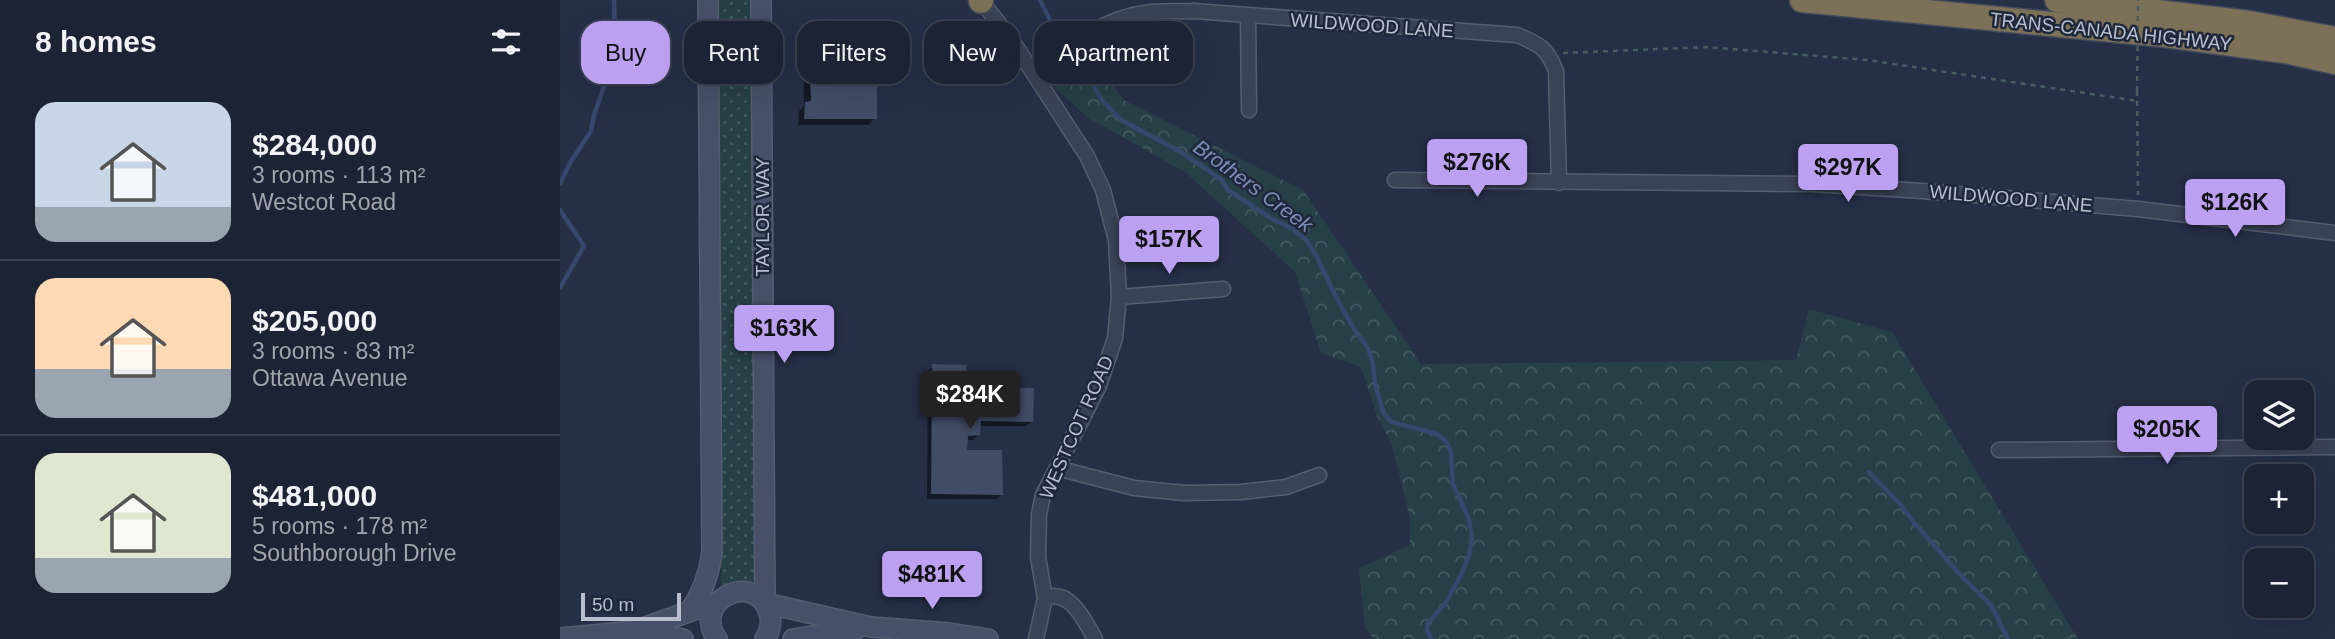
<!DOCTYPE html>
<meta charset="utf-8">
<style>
:root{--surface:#1c2334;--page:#292f40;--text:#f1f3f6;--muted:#a0a4ac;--line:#3a404f;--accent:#bca0f2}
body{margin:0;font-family:Helvetica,sans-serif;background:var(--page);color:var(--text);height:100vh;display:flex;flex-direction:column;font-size:26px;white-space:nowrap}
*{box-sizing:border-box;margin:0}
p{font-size:23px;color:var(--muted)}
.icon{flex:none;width:38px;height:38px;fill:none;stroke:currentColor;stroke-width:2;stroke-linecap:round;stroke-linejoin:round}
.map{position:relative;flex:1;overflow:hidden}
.panel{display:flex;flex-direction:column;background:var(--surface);width:560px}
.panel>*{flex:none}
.hud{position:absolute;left:21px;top:21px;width:665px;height:63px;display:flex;gap:14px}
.fabs{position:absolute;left:1684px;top:380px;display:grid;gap:14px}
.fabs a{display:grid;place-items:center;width:70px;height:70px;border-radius:14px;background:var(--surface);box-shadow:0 7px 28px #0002,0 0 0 2px var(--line);font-size:35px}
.scale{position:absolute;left:21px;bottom:18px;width:100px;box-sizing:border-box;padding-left:7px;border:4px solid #b8bece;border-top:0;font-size:19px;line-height:24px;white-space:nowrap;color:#b8bece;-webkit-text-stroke:5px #1e273b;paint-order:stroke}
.price{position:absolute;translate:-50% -60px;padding:0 16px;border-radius:7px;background:var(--accent);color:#111;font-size:23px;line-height:46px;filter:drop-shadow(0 2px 4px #0008)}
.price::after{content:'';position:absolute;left:50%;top:42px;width:21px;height:16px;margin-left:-10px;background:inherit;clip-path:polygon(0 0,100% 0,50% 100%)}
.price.current{background:#222;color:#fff}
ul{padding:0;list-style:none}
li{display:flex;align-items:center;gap:21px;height:175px;padding:0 35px}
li+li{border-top:2px solid var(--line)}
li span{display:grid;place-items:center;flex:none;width:196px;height:140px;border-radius:21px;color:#555}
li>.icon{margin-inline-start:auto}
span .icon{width:84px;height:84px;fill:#fffc;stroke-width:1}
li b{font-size:30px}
h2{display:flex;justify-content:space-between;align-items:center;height:84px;padding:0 35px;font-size:30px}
.tag{padding:0 24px;border-radius:21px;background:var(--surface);box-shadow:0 7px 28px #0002,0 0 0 2px var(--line);font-size:24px;line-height:63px}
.tag.current{background:var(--accent);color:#111}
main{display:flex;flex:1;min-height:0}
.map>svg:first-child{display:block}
</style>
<main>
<section class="panel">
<h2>8 homes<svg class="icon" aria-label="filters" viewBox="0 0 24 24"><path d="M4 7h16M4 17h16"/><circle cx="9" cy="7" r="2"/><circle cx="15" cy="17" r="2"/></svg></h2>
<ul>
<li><span style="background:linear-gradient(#c9d6e8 75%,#9aa5b1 0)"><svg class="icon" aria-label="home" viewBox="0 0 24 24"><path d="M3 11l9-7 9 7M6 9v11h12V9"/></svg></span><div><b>$284,000</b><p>3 rooms · 113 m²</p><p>Westcot Road</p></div></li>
<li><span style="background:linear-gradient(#ffd9b3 65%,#9aa5b1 0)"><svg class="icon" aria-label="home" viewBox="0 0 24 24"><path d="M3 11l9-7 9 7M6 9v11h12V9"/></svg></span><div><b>$205,000</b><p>3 rooms · 83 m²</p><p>Ottawa Avenue</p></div></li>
<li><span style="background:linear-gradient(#dfe7d0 75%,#9aa5b1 0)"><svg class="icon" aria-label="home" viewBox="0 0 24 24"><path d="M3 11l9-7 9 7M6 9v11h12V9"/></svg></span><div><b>$481,000</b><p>5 rooms · 178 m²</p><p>Southborough Drive</p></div></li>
</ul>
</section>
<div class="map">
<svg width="1775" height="639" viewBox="0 0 1775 639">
<defs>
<pattern id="grass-dots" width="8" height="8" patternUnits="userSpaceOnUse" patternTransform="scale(1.75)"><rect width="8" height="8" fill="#274047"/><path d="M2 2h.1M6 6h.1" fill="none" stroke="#445a60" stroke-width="1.8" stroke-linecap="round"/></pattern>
<pattern id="forest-crowns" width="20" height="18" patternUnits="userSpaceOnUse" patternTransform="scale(1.75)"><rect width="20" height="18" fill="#274047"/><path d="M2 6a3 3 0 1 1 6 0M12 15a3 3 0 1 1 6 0" fill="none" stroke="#445a60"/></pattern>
</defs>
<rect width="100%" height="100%" fill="#252f46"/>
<path fill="url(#grass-dots)" d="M155 0H193L200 590 161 589Z"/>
<path fill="url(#forest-crowns)" d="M529 55 564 100 743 190 861 364 1236 360 1249 309 1332 332 1518 639H814L805 628 799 568 850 545V518L832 445 817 416 801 367 761 353 735 272 625 172 530 119 495 88Z"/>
<path fill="#0007" d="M250 45 281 58 315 118 308 125H238L239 111 244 106 243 52Z
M373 366 405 388 472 421 466 426H419V434L413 440H406V452L442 494 436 499H367L368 371Z"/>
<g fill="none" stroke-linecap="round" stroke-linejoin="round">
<path stroke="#37486e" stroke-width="4.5" d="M480 0 494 28
M519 67 530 79 542 100 561 120 621 152 662 180 668 190 712 219 733 229 746 240 757 257 776 297 794 329 808 348 813 364 815 384 824 414 832 422 877 434 886 441 891 452 893 484 909 519 912 537 909 555 901 575 885 604 868 623 867 630 871 639
M0 184 10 163 31 131 34 115 52 64 55 40 54 0
M0 210 24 246 0 288
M1309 472 1341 505 1354 523 1405 580 1431 605 1448 639"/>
</g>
<path fill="#414c67" d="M249 43H281L283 56 317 54V119H244L245 102 251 101Z
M372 364 406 365 407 386 474 388 473 422 421 421 420 435 408 436 407 450H442L443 495 371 494Z"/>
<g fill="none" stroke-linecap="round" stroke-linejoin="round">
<defs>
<path id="street" d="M420 0 450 37 527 156 543 190 556 240 559 297 555 338 539 386 483 495 479 514 478 557 485 598 476 639
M688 16 689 110
M474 73C507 48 541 19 584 13 600 10 617 12 634 11L957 35C979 44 987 48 996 71L999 183
M835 180 1251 184 1362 191 1578 209 1775 233
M559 297 663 289
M1439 450 1775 447
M497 468 574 488 624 493 681 492 726 487 759 475
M485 598C510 588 525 621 535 639"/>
<path id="secondary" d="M201 0 205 603
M205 603 311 627 389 633 428 639
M130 611C143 592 149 575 152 553L148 0
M82 632 123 639
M0 638 74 631 157 602
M157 639C130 599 197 570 209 613 212 622 210 631 205 639
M233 639 296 629"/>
<path id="highway" d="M1242 0 1605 35 1725 51 1775 62
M1497 0 1689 23 1775 39
M421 1V0"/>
</defs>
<use href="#street" stroke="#555d70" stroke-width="17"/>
<use href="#secondary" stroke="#555d70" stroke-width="22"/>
<use href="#highway" stroke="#414a5d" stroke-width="27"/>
<path stroke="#465d62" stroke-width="2.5" stroke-dasharray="5 5" stroke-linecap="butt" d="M1003 53 1147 47 1307 60 1577 101
M1577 91 1578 195"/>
<use href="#street" stroke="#3a4255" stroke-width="14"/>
<use href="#secondary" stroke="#475069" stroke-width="19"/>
<use href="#highway" stroke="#7c7156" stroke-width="24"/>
<path stroke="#465d62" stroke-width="2.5" stroke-dasharray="5 5" stroke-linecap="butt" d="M1577 91 1578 0"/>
</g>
<g text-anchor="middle" stroke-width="5" stroke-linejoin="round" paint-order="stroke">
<g font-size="19" fill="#b8bece" stroke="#1e273b">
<text transform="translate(812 25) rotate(4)" y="7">WILDWOOD LANE</text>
<text transform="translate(1551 31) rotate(6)" y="7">TRANS-CANADA HIGHWAY</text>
<text transform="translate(1451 198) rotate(5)" y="7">WILDWOOD LANE</text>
<text transform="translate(202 217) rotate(-90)" y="7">TAYLOR WAY</text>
<text transform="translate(516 427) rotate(-66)" y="7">WESTCOT ROAD</text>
</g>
<g font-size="21" font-style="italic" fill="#7c8fb8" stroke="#1e273b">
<text transform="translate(693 186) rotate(36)" y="7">Brothers Creek</text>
</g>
</g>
</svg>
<div class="fabs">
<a><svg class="icon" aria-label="layers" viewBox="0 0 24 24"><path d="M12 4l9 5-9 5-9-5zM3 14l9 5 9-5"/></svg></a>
<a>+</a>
<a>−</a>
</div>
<div class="scale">50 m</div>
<b class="price" style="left:917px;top:199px">$276K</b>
<b class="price" style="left:1288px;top:204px">$297K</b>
<b class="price" style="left:1675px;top:239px">$126K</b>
<b class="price" style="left:609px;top:276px">$157K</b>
<b class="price" style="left:224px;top:365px">$163K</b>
<b class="price current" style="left:410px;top:431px">$284K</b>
<b class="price" style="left:1607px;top:466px">$205K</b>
<b class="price" style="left:372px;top:611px">$481K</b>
<div class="hud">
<a class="tag current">Buy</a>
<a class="tag">Rent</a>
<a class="tag">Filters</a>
<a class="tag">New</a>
<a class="tag">Apartment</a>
</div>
</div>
</main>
